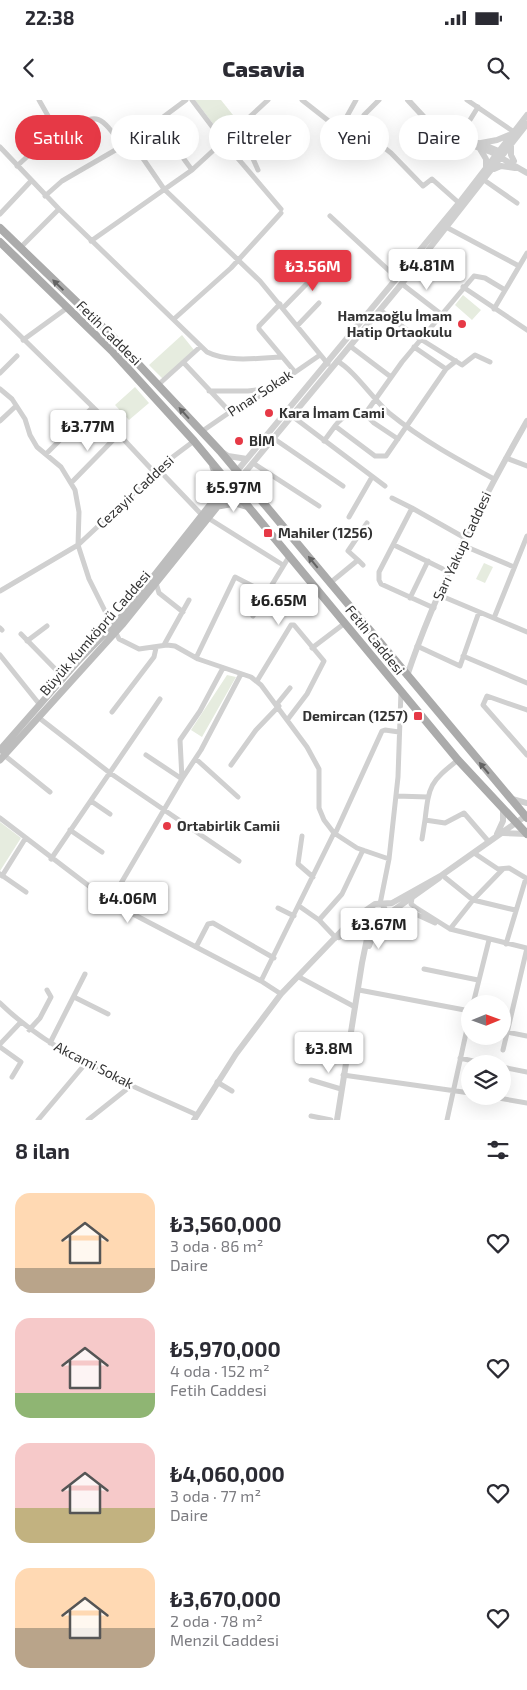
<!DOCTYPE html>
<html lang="tr">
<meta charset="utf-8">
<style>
:root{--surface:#fff;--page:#f7f7f7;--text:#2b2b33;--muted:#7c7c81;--accent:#e63946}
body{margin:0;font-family:"Exo 2",sans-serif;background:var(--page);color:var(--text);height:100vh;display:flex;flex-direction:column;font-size:19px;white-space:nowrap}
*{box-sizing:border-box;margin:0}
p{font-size:16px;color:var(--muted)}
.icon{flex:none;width:28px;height:28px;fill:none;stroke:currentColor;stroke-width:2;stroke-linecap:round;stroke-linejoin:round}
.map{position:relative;height:1020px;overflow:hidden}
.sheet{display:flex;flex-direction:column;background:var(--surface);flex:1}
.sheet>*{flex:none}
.top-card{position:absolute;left:15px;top:15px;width:498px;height:45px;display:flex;gap:10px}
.needle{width:32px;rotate:89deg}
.buttons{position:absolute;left:461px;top:895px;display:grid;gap:10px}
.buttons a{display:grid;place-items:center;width:50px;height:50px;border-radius:50%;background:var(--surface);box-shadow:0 5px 20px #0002;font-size:25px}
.price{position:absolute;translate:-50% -42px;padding:0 11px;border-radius:5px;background:#fff;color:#222;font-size:16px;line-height:32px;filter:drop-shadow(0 1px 2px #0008)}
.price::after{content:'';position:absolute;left:50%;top:30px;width:15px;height:11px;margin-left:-8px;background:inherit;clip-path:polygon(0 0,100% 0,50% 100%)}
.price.on{background:var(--accent);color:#fff}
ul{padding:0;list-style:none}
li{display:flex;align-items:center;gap:15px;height:125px;padding:0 15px}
li span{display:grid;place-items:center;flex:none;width:140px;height:100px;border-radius:15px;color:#555}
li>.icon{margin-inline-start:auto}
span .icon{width:60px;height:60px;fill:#fffc;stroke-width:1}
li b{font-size:21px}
h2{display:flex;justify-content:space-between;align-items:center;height:60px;padding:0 15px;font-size:21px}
.tag{padding:0 18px;border-radius:22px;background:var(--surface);box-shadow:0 5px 20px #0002;font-size:18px;line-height:45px}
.tag.on{background:var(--accent);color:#fff}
.status{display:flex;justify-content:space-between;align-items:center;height:35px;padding:0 25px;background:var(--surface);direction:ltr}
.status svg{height:14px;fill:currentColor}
header{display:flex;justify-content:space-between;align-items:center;height:65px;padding:0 15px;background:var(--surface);font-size:22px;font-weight:800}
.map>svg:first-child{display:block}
</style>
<div class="status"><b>22:38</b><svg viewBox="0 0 49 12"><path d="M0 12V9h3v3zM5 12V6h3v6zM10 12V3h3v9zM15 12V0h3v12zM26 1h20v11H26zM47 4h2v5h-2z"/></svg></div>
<header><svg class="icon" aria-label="back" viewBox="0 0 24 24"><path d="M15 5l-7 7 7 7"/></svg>Casavia<svg class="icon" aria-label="search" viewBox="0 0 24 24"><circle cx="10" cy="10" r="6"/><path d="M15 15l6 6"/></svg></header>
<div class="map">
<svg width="527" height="1020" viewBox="0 0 527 1020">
<rect width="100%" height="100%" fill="#fff"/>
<path fill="#e6ecdf" d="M195 0H221L237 20 226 34H221Z
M463 195 481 210 472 220 455 205Z
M182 235 194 250 163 279 149 265Z
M135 287 149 303 129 320 115 305Z
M484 463 493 467 485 483 476 479Z
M227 575 236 577 202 637 191 630Z
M0 722 21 738 0 771Z"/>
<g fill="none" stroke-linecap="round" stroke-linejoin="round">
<path stroke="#d0d0d0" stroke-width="5" d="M39 0 56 30 61 31C99 15 96 10 122 45
M192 0 223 41 281 109
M302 0 344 33
M356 0 346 18 358 27 364 15 379 0
M467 0 514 32
M156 21 192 70
M238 25 258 70
M131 41 164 89 260 181 328 264
M457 41 478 7
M0 47 59 109 207 252C229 263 259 258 282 257
M329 48 344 33 358 27 391 53 423 86 432 79 459 103
M17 66 56 30
M484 80 517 103
M45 96 62 81 131 41 186 0
M0 114 31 81
M330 116 397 178
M446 127 519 166
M91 141 192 70 268 0
M20 148 59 109
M402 184 441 214
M463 187 527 230
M280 204 259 226V229L295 272
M283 208 328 162
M494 209 527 153
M380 210 414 235 462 265 475 255 490 262
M0 216 98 312 155 373
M174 219 231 168 281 113
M297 226 319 203
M23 240 67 208
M350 246 391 277
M414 247 446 269
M337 261C354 270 373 299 389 313 422 340 457 359 494 379
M184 263 230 312
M0 273 17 256
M158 285 200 247
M0 289 12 299 25 319 30 335 37 347 61 367 75 390 79 412 78 445 89 479 119 539 139 549 167 545 175 546 198 559 251 577 261 585 307 647 319 669V708L324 720 334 733 357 748 389 759
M209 291H248L271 288
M292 316 385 386
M0 321 16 306
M335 326C343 315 352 313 365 314
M201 332 230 312 265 293 320 255
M273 338 343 386
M398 339 374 323 365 314 402 262 474 176 485 178 505 190
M324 341 335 326 375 356H386L446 269 456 261
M46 354 93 307
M506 358 527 366
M253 363 319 406
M159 370 202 415
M71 383 119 334
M392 398 412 408
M349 417 372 377
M208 418 283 465
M394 445 449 472
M462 445 514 467
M358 460 348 451 367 423
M156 483 159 493 183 512
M330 483 358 460 363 465
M0 491 78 445 170 359 194 341
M439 495 527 532
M410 498 428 461
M434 508 381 484 379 480V472L412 408 465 438
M253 516 290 455
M494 518 527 436
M0 528 2 530
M21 534 64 578
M27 541 47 526
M164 545 189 500
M417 546 460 566 479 512
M312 548 345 523
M0 555 40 605
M463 556 527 583
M196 558 235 477 266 493
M257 581 291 525H294L324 561 307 594 288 619
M277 604 290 588
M527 610 487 596 483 605 527 655
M112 612 154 557 156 548
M38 617 110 673 239 761
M4 655 50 692
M146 655 182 679 180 640 200 611 223 568
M196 659 238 697
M458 660C430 682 429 685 425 720L445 723 464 713 489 742
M231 665 256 630 279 606
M396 696 428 697
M91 701 110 714
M0 718 110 802 261 881 281 894
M70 730 102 752
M335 734 382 631 385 630 399 632
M302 736 298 764 313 777
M422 739 425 720
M474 753 498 769 509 768 526 778 506 844
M51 759 160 599
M0 774 26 792
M442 775 473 800 515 810
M2 776 25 739
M412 798 411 804 415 807 450 829 527 848
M110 802 182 679 201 650 241 574
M380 804 389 759 398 677 401 591
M299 806 319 820 336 838
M278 808 294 816
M387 817 411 812 435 823
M319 820 342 794 363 750
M450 829 473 800 503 769
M196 847 208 824 213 823 274 858
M424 869 478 880
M299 877 355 907
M261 881 334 733
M359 890 470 911
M74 897 108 914
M0 903C54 956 129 984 197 1015
M473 904 489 840
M29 930 40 918 51 897 47 890
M507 932 527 936
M50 943 85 874
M0 944 20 923
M0 947 21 962 12 977
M503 950 527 848
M460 958 486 964
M502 967 527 972
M343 975 470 993
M311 980 341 989
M217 982 232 991
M487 996 527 1003
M311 1016 331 1020
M38 1020 86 963
M88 1020 132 985
M447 1020 470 915"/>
<path stroke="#d0d0d0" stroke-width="6" d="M408 0 433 27 445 36 491 52 527 73
M481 43 497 40 509 35
M470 44 479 43 501 52
M511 46V55L514 61
M480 49 486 59V68
M494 69 501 66 515 68
M222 352 228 356 247 359
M237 371 459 103 527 15
M242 376 404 181 527 24
M407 576C437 487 481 402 527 321
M512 699 527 703
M503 733 527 734
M497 734 503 721V708
M387 815 439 778
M339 837 370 817
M369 846 376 826 387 815 383 805
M194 1020 236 954 281 894 352 820 375 804 392 803 442 775 527 715
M337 1020 362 863 371 819"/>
<path stroke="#bdbdbd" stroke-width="7" d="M213 367 219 382 216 395
M218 406 235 403 249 407
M0 650 79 560 124 514 237 371
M0 660 122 525 242 376"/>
<path stroke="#ababab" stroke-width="8" d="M0 128 113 237 220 351 527 718
M0 142 113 252 194 341 458 660 527 734"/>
</g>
<defs><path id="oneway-solid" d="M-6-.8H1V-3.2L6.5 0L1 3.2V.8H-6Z" transform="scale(1.25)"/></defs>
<g fill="#636363">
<use href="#oneway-solid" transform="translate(58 185) rotate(-136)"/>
<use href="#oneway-solid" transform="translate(184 313) rotate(-132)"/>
<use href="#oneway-solid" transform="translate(313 462) rotate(-129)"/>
<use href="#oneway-solid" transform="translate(484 668) rotate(-130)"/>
</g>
<g fill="#e63946" stroke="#fff" stroke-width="2">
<circle cx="462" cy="224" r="5"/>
<circle cx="269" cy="313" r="5"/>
<circle cx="239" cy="341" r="5"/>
<rect x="263" y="428" width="10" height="10" rx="2.5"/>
<rect x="413" y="611" width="10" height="10" rx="2.5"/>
<circle cx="167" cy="726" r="5"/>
</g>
<g text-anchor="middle" stroke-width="5" stroke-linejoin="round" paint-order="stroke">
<g font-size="14" font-weight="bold" fill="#333" stroke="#fff" text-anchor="start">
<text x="452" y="221" text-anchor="end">Hamzaoğlu İmam<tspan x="452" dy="16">Hatip Ortaokulu</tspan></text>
<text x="279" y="318">Kara İmam Cami</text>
<text x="249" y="346">BİM</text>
<text x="278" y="438">Mahiler (1256)</text>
<text x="408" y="621" text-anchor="end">Demircan (1257)</text>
<text x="177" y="731">Ortabirlik Camii</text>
</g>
<g font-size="14" fill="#333" stroke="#fff">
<text transform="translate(109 233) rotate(45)" y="5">Fetih Caddesi</text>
<text transform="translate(260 293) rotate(-33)" y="5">Pınar Sokak</text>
<text transform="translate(135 392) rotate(-43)" y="5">Cezayir Caddesi</text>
<text transform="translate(462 446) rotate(-65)" y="5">Sarı Yakup Caddesi</text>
<text transform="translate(95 533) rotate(-49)" y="5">Büyük Kumköprü Caddesi</text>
<text transform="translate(375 540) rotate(51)" y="5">Fetih Caddesi</text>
<text transform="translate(94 965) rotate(27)" y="5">Akcami Sokak</text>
</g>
</g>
</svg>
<div class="buttons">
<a><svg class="needle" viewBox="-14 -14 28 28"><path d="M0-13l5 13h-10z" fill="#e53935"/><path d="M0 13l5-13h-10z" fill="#7c7c81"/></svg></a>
<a><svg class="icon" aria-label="layers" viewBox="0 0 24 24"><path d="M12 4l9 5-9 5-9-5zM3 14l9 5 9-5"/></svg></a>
</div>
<b class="price" style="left:427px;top:191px">₺4.81M</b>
<b class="price on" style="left:313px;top:192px">₺3.56M</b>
<b class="price" style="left:88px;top:352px">₺3.77M</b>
<b class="price" style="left:234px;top:413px">₺5.97M</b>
<b class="price" style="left:279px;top:526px">₺6.65M</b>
<b class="price" style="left:128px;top:824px">₺4.06M</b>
<b class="price" style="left:379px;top:850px">₺3.67M</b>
<b class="price" style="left:329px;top:974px">₺3.8M</b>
<div class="top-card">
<a class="tag on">Satılık</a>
<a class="tag">Kiralık</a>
<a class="tag">Filtreler</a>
<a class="tag">Yeni</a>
<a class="tag">Daire</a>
</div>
</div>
<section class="sheet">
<h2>8 ilan<svg class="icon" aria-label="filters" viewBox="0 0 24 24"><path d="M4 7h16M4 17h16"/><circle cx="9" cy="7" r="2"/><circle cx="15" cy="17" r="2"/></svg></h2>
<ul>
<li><span style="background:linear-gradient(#ffd9b3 75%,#b9a48a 0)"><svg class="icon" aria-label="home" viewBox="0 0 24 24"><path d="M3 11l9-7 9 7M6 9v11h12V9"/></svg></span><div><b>₺3,560,000</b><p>3 oda · 86 m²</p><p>Daire</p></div><svg class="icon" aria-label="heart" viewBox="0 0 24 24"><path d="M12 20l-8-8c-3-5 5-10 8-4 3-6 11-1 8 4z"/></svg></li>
<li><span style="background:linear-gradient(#f6c9c9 75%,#8fb573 0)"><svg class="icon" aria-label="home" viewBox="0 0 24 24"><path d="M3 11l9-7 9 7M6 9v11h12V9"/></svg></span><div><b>₺5,970,000</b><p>4 oda · 152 m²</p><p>Fetih Caddesi</p></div><svg class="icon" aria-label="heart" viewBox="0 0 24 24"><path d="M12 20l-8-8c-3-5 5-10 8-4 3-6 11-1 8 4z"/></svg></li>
<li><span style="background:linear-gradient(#f6c9c9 65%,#c2b280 0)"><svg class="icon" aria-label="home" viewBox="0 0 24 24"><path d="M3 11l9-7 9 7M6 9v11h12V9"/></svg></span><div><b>₺4,060,000</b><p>3 oda · 77 m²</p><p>Daire</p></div><svg class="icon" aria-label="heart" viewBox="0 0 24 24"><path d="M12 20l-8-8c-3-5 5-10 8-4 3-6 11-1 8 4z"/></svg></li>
<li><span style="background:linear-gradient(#ffd9b3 60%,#b9a48a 0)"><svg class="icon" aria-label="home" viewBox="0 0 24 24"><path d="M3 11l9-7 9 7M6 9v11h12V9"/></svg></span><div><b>₺3,670,000</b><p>2 oda · 78 m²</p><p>Menzil Caddesi</p></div><svg class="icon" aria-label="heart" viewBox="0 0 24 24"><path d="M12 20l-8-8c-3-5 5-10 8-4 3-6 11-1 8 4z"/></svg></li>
</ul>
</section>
